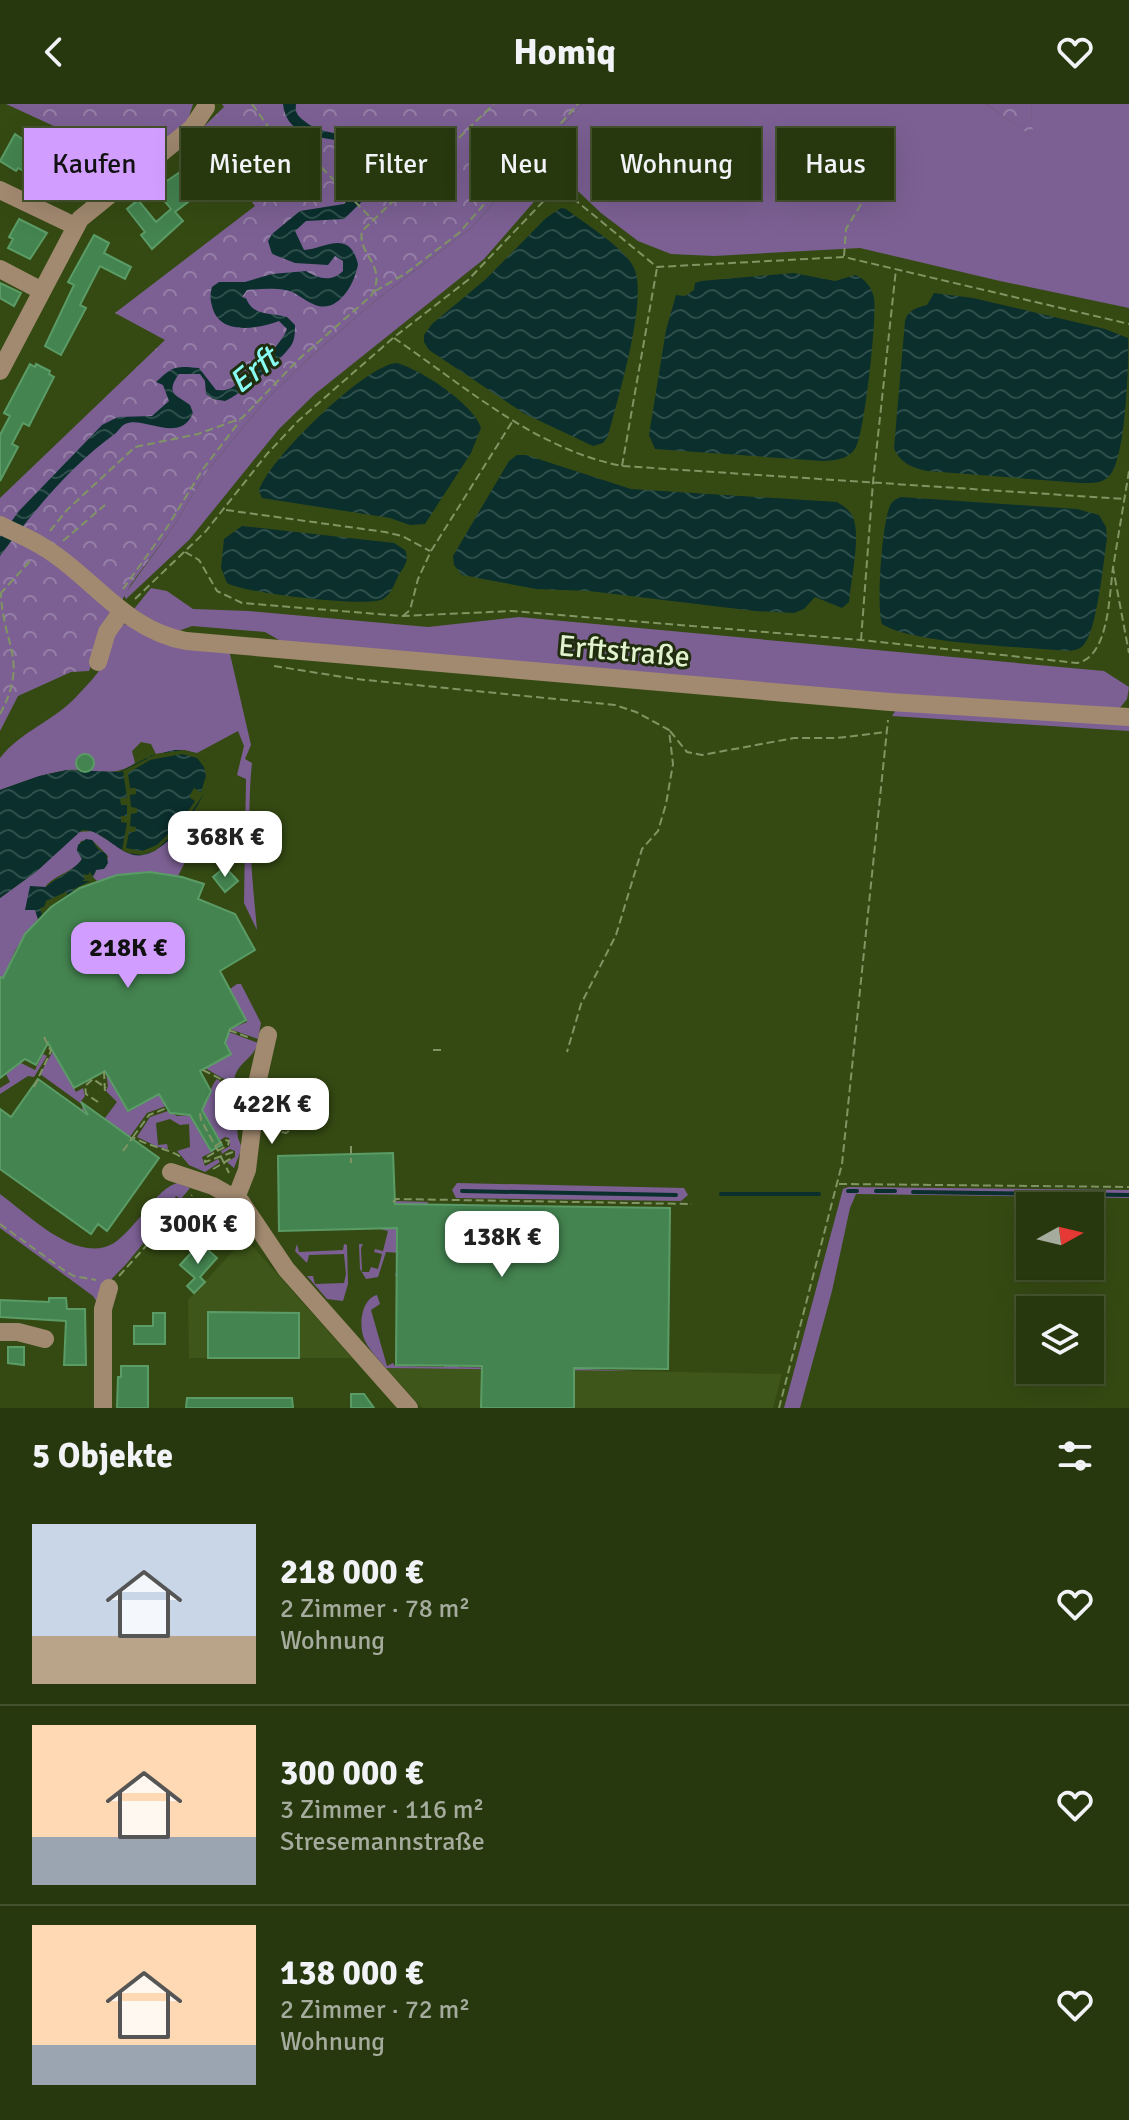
<!DOCTYPE html>
<html lang="de">
<meta charset="utf-8">
<style>
:root{--surface:#28380e;--page:#303f17;--text:#f1f3f6;--muted:#a5ac9e;--line:#44522e;--accent:#d19dfe}
body{margin:0;font-family:Signika,sans-serif;background:var(--page);color:var(--text);height:100vh;display:flex;flex-direction:column;font-size:30px;white-space:nowrap}
*{box-sizing:border-box;margin:0}
p{font-size:26px;color:var(--muted)}
.icon{flex:none;width:44px;height:44px;fill:none;stroke:currentColor;stroke-width:2;stroke-linecap:round;stroke-linejoin:round}
.map{position:relative;height:1304px;overflow:hidden}
.side{display:flex;flex-direction:column;background:var(--surface);flex:1}
.side>*{flex:none}
.banner{position:absolute;left:24px;top:24px;width:1082px;height:72px;display:flex;gap:16px}
.needle{width:52px;rotate:82deg}
.fabs{position:absolute;left:1016px;top:1088px;display:grid;gap:16px}
.fabs a{display:grid;place-items:center;width:88px;height:88px;border-radius:0px;background:var(--surface);box-shadow:0 8px 32px #0002,0 0 0 2px var(--line);font-size:40px}
.price{position:absolute;translate:-50% -68px;padding:0 18px;border-radius:16px;background:#fff;color:#222;font-size:26px;line-height:52px;filter:drop-shadow(0 2px 4px #0008)}
.price::after{content:'';position:absolute;left:50%;top:48px;width:24px;height:18px;margin-left:-12px;background:inherit;clip-path:polygon(0 0,100% 0,50% 100%)}
.price.on{background:var(--accent);color:#111}
ul{padding:0;list-style:none}
li{display:flex;align-items:center;gap:24px;height:200px;padding:0 32px}
li+li{border-top:2px solid var(--line)}
li span{display:grid;place-items:center;flex:none;width:224px;height:160px;border-radius:0px;color:#555}
li>.icon{margin-inline-start:auto}
span .icon{width:96px;height:96px;fill:#fffc;stroke-width:1}
li b{font-size:34px}
h2{display:flex;justify-content:space-between;align-items:center;height:96px;padding:0 32px;font-size:34px}
.pill{padding:0 28px;border-radius:0px;background:var(--surface);box-shadow:0 8px 32px #0002,0 0 0 2px var(--line);font-size:28px;line-height:72px}
.pill.on{background:var(--accent);color:#111}
header{display:flex;justify-content:space-between;align-items:center;height:104px;padding:0 32px;background:var(--surface);font-size:36px;font-weight:800}
.map>svg:first-child{display:block}
</style>
<header><svg class="icon" aria-label="back" viewBox="0 0 24 24"><path d="M15 5l-7 7 7 7"/></svg>Homiq<svg class="icon" aria-label="heart" viewBox="0 0 24 24"><path d="M12 20l-8-8c-3-5 5-10 8-4 3-6 11-1 8 4z"/></svg></header>
<div class="map">
<svg width="1129" height="1304" viewBox="0 0 1129 1304">
<defs>
<pattern id="park-crowns" width="20" height="18" patternUnits="userSpaceOnUse" patternTransform="scale(2)"><rect width="20" height="18" fill="#7c6094"/><path d="M2 6a3 3 0 1 1 6 0M12 15a3 3 0 1 1 6 0" fill="none" stroke="#947fa6"/></pattern>
<pattern id="water-waves" width="16" height="10" patternUnits="userSpaceOnUse" patternTransform="scale(2)"><rect width="16" height="10" fill="#0a2f2d"/><path d="M0 5q4-4 8 0t8 0" fill="none" stroke="#2d4e4a"/></pattern>
</defs>
<rect width="100%" height="100%" fill="#354a13"/>
<path fill="#3e5619" d="M245 1134 352 1254H189L188 1196Z
M386 1264 634 1267 782 1270 773 1304H422Z"/>
<path fill="#7c6094" d="M582 0H986L1032 32 1031 0H1129V204L1000 177 860 144 714 152 671 150 638 137 601 109 559 69 484 155 315 290 279 325 189 436 126 495 124 491 169 429 207 367 265 297 310 253 376 196 471 124Z
M151 484 167 487 193 505 249 507 428 523 519 513 1104 567 1129 583 1127 595 1119 605 862 590 288 541 265 528 192 522 173 529 134 505Z
M123 520 228 547 230 550 251 641 245 655 252 659C246 714 252 772 257 826L244 799 246 675 237 671 244 642 238 627 197 649 180 646 156 650 151 640 141 638 132 647 135 659C112 675 93 664 68 666 45 669 22 678 0 686V654C21 627 54 617 77 592 86 582 98 571 104 558 112 539 108 538 123 520Z
M896 606 1129 618V627L892 612Z
M193 708 203 714 183 747 182 751 187 754 178 772 140 769 97 777 93 773 96 767 86 761 88 756 92 762 106 763 108 752 92 736 81 737 77 745 82 755C74 768 56 770 46 782 41 788 38 799 35 806L38 815 16 845 3 874 0 873V794L37 767 78 728 93 727 128 749 142 751 160 743Z
M237 880H241L261 919 258 935 230 925 247 918 230 885Z
M229 928 258 939C253 956 235 959 234 978H229L205 964 231 950 225 939Z
M53 947 76 988 83 984 85 992 81 997 88 1003 81 1010 83 1001 40 970Z
M43 950 47 952 34 973 28 972 0 990V984L10 978 6 970 21 959 35 966Z
M106 968 128 1007 159 990 166 1002 147 1009 129 1034 94 1008 105 1014 117 998 106 987 108 982Z
M217 975 227 982 226 999 236 1011 238 1034 242 1044 234 1064 227 1058 235 1053V1047L230 1045 222 1050 221 1047 230 1042 229 1034 225 1033 219 1037 200 1005C211 995 209 983 217 975Z
M168 1007 177 1012 191 1011 210 1047H214L202 1053 205 1062 218 1055 220 1058 205 1068 189 1061 177 1047 190 1043 189 1020 180 1021 170 1015 156 1019 158 1041 167 1040 168 1045 158 1043 137 1033 150 1013Z
M177 1079 190 1084 181 1095 176 1092 172 1098 175 1101 127 1159 102 1185 99 1201 93 1192 0 1124V1090C29 1111 77 1161 114 1139 124 1132 133 1121 141 1112 151 1100 162 1084 177 1079Z
M457 1079 684 1084 688 1091 681 1097 456 1094 452 1086Z
M848 1083 1129 1086V1094L856 1090 850 1104 832 1187 800 1304H784L843 1085Z
M396 1097 428 1098 401 1173 395 1172 401 1149 386 1148 378 1173 366 1175 360 1165 359 1140H363L361 1144 362 1168H369L371 1163 378 1165 382 1150 374 1148 375 1145 383 1147 388 1127 380 1125V1117L391 1113Z
M297 1140 299 1148 343 1146 344 1140 347 1141 348 1180 343 1197 327 1195 307 1172H313L315 1180 344 1179 346 1170 344 1150 309 1151 307 1159 295 1147Z
M377 1191 380 1200 371 1206 387 1262 393 1259 395 1262 445 1263 428 1191 430 1192 447 1263 456 1259 458 1263 576 1265 581 1261 583 1265 634 1267 386 1264C379 1256 370 1247 365 1237 358 1223 361 1195 377 1191Z"/>
<path fill="url(#park-crowns)" d="M6 0H193L187 19 134 59Z
M222 0H582L471 124 376 196 310 253 265 297 207 367 169 429 131 480 105 527 89 567 71 568 18 592 0 627V394L165 236 115 209 255 102 197 29 224 3Z
M986 0H1031L1033 33Z"/>
<path fill="url(#water-waves)" d="M283 0H296C295 8 297 11 303 16 334 43 386 14 387 73L344 115 306 117 295 127 304 146C325 145 349 124 358 160 355 180 337 212 313 200 303 196 295 187 285 186 273 184 258 185 247 186L242 193 246 194C253 213 271 208 287 213L295 221C295 228 295 234 292 240 284 254 240 291 225 297L213 295 206 290 205 277 200 270H179C164 291 178 291 190 301L193 309C180 341 143 311 125 320 121 322 119 326 116 329 71 361 33 408 0 452V433L19 407 102 321 118 313 152 312 169 297 163 281 156 278C174 261 176 262 199 264L216 286C221 286 223 287 229 285 241 280 283 240 287 225L279 217C257 225 219 232 212 202 210 195 210 190 212 183L219 178H245L272 170 306 167C317 174 332 179 343 167V157L335 152 328 161 295 159 272 150 268 137 272 130 300 107 344 100 378 65C376 18 289 55 283 0Z
M561 104 566 105C585 120 621 141 633 162 650 190 617 297 608 332L603 339 593 342 525 310 429 246 424 238V231L432 220 486 175 546 114Z
M794 169 835 177 855 171C865 174 872 184 874 194 877 213 865 327 856 343 849 356 835 356 823 357L655 345 649 331 666 226 676 191 685 192 694 186 695 179 701 177Z
M934 189 973 194 1105 225 1128 234C1129 259 1126 353 1110 371 1103 380 1092 379 1081 379L928 367C912 364 900 359 894 344L905 217C908 206 916 204 927 201Z
M396 259C419 264 475 301 481 324L471 349 425 420 410 421 390 414 262 394 259 387C267 357 364 262 396 259Z
M517 351H526L631 385 837 398C844 402 852 408 854 416 860 437 851 475 849 498L842 504 815 493 804 505 794 509 755 507 589 487 536 485 462 471 454 461 453 452 509 357Z
M901 393 1077 405 1099 411 1106 423 1107 434C1104 455 1097 524 1085 539 1081 545 1076 546 1069 547 1027 543 912 540 882 520 876 505 882 413 891 400 894 396 896 395 901 393Z
M242 422 394 439 405 446C409 456 406 460 400 469 395 477 393 489 383 495 368 504 244 489 227 479L221 464 224 435Z
M174 646C249 645 183 736 150 749 123 761 107 725 82 726L37 767 0 794V686L39 672 67 666 120 668 150 652Z
M86 735 92 736 98 745 106 750 108 759 104 765 96 766 93 773 90 768 88 771 83 770 85 775 82 777H90L72 786 73 787 91 779 99 795 69 809 60 796 68 790 66 788 46 797 44 803 40 804 42 811 38 815 35 806H25L30 782 46 783C56 774 76 765 82 755L77 747 78 741Z"/>
<path fill="#354a13" fill-rule="evenodd" d="M185 646 199 650 208 661 210 676 203 691 181 723 155 747 142 751 128 749 122 746 127 719 121 718V712H127V701H121L120 695 127 693 123 667 156 650ZM182 650 197 654 204 663 206 672 201 688 194 684 189 693 195 697 191 703 176 722 172 721 169 724 171 727 157 741 142 747 126 744 129 728H135L136 723 130 722 131 710 137 709V704L131 703 130 691 136 690V684H130L128 669 150 656Z"/>
<g fill="none" stroke-linecap="round" stroke-linejoin="round">
<path stroke="#0a2f2d" stroke-width="4" d="M462 1087 676 1091
M848 1087H857
M876 1087H895
M913 1088 1129 1091
M721 1090H819"/>
</g>
<path fill="#448450" stroke="#5b9c66" stroke-width="2" d="M15 30 57 58 45 79 18 64 16 67 0 57Z
M214 50 223 62 184 93 188 98 175 108 183 117 152 145 141 131 145 128 127 105 138 96 156 118 171 105 155 85 186 64 187 60 193 55 200 56 203 60Z
M91 56 95 60 100 56 107 66 75 92 63 77Z
M19 115 47 129 30 155 8 144 13 135 9 133Z
M94 131 109 139 104 149 131 163 125 175 100 162 80 201 86 204 61 251 45 242 74 181 68 178Z
M0 179 21 189 14 202 0 194Z
M30 260 35 263 36 260 50 267 49 270 54 273 29 322 23 319 12 340 18 343 0 377V331L10 312 4 309Z
M76 659a9 9 0 1 1 18 0a9 9 0 1 1-18 0Z
M225 763 238 777 225 788 213 773Z
M150 768 182 773 204 780 198 795 235 810 255 846 220 867 246 916 230 925 225 939 231 950 200 967 211 987 202 1006 222 1041 211 1047 190 1011 170 1009 159 990 128 1007 105 967 74 984 48 939 36 961 25 955 0 974V873L3 874 25 830 51 803 80 784 117 771Z
M38 975 88 1011 81 998 159 1054 107 1127 98 1120 91 1130 0 1065V1005L11 1013Z
M393 1049 395 1100 670 1104 668 1265 574 1264V1304H481L482 1262 396 1261 397 1124 279 1127 278 1052Z
M200 1139 217 1154 200 1173 205 1178 194 1189 187 1182 195 1174 180 1161Z
M49 1194H66L67 1205H85L86 1261H64L66 1217 0 1213V1196L49 1198Z
M208 1208 299 1209V1254H208Z
M153 1209H165V1240H134V1222H153Z
M8 1243H24V1261L8 1259Z
M121 1262H148V1304H117L118 1273H121Z
M351 1290H364L374 1304H351Z
M187 1294H292L293 1304H186Z"/>
<g fill="none" stroke-linecap="round" stroke-linejoin="round">
<path stroke="#809464" stroke-width="2" stroke-dasharray="8 4" stroke-linecap="butt" d="M252 0 279 38 318 60 372 115
M844 152 846 125 877 74
M375 187 405 170 459 129 521 58 555 26 578 0
M394 234C466 283 535 345 622 362L1124 395
M622 362 657 164
M1129 367 1113 464 1129 549
M226 406 385 428 402 432 430 447
M50 427 67 406 135 343 198 330 242 314 299 255 371 192C389 161 357 152 362 127L494 0
M63 437 105 401
M185 448 199 456 217 487 242 499 402 512 512 507 861 536 1077 559C1109 553 1109 492 1113 464
M123 485 166 425 203 365 240 317
M0 490 31 456
M135 495 206 427 267 350 298 317 393 234 468 176 558 82 657 163 844 153 1129 220
M403 512 410 506 418 475 431 447 512 318
M861 536 873 378 896 165
M274 562 356 575 615 601 636 608 669 626 673 660 666 700 658 727 642 745 616 831 581 900 567 948
M0 610C29 557 3 541 1 490
M670 627 687 648 702 651 794 634H837L886 628
M229 926 250 934
M433 946H442
M203 966 240 985
M104 967 105 989
M231 981 237 1007
M34 983 51 947 44 933
M98 998 86 990 85 982 93 975 106 984
M200 1009 201 1016 218 1047
M270 1025 286 1029 314 1009
M133 1033 149 1011 167 1004
M215 1042 225 1036 229 1037 228 1041 205 1054V1058L233 1048
M351 1042V1059
M123 1047 133 1033C146 1042 174 1046 182 1054
M221 1053 229 1069
M213 1065 232 1054
M839 1080 1129 1083
M393 1098 396 1095 692 1100
M0 1120 65 1167 74 1172 96 1176
M119 1172 192 1091
M779 1304 842 1060 888 616"/>
<path stroke="#a28a70" stroke-width="18" d="M0 86 75 122
M0 165 42 187
M0 267 80 115 192 24 206 3
M0 421C13 428 27 433 40 441 92 471 124 526 186 537L890 598 1129 613
M98 558 107 528 122 507
M171 1068 213 1082 241 1098 286 1165 409 1304
M236 1094 247 1066 258 975 268 931
M0 1228H18L45 1235
M103 1304V1205L109 1184"/>
</g>
<g text-anchor="middle" stroke-width="6" stroke-linejoin="round" paint-order="stroke">
<g font-size="30" fill="#e1f3ce" stroke="#212d0f">
<text transform="translate(624 547) rotate(5)" y="10">Erftstraße</text>
</g>
<g font-size="32" font-style="italic" fill="#88fcf2" stroke="#212d0f">
<text transform="translate(253 266) rotate(-39)" y="11">Erft</text>
</g>
</g>
</svg>
<div class="fabs">
<a><svg class="needle" viewBox="-14 -14 28 28"><path d="M0-13l5 13h-10z" fill="#e53935"/><path d="M0 13l5-13h-10z" fill="#a5ac9e"/></svg></a>
<a><svg class="icon" aria-label="layers" viewBox="0 0 24 24"><path d="M12 4l9 5-9 5-9-5zM3 14l9 5 9-5"/></svg></a>
</div>
<b class="price" style="left:225px;top:775px">368K €</b>
<b class="price on" style="left:128px;top:886px">218K €</b>
<b class="price" style="left:272px;top:1042px">422K €</b>
<b class="price" style="left:198px;top:1162px">300K €</b>
<b class="price" style="left:502px;top:1175px">138K €</b>
<div class="banner">
<a class="pill on">Kaufen</a>
<a class="pill">Mieten</a>
<a class="pill">Filter</a>
<a class="pill">Neu</a>
<a class="pill">Wohnung</a>
<a class="pill">Haus</a>
</div>
</div>
<section class="side">
<h2>5 Objekte<svg class="icon" aria-label="filters" viewBox="0 0 24 24"><path d="M4 7h16M4 17h16"/><circle cx="9" cy="7" r="2"/><circle cx="15" cy="17" r="2"/></svg></h2>
<ul>
<li><span style="background:linear-gradient(#c9d6e8 70%,#b9a48a 0)"><svg class="icon" aria-label="home" viewBox="0 0 24 24"><path d="M3 11l9-7 9 7M6 9v11h12V9"/></svg></span><div><b>218 000 €</b><p>2 Zimmer · 78 m²</p><p>Wohnung</p></div><svg class="icon" aria-label="heart" viewBox="0 0 24 24"><path d="M12 20l-8-8c-3-5 5-10 8-4 3-6 11-1 8 4z"/></svg></li>
<li><span style="background:linear-gradient(#ffd9b3 70%,#9aa5b1 0)"><svg class="icon" aria-label="home" viewBox="0 0 24 24"><path d="M3 11l9-7 9 7M6 9v11h12V9"/></svg></span><div><b>300 000 €</b><p>3 Zimmer · 116 m²</p><p>Stresemannstraße</p></div><svg class="icon" aria-label="heart" viewBox="0 0 24 24"><path d="M12 20l-8-8c-3-5 5-10 8-4 3-6 11-1 8 4z"/></svg></li>
<li><span style="background:linear-gradient(#ffd9b3 75%,#9aa5b1 0)"><svg class="icon" aria-label="home" viewBox="0 0 24 24"><path d="M3 11l9-7 9 7M6 9v11h12V9"/></svg></span><div><b>138 000 €</b><p>2 Zimmer · 72 m²</p><p>Wohnung</p></div><svg class="icon" aria-label="heart" viewBox="0 0 24 24"><path d="M12 20l-8-8c-3-5 5-10 8-4 3-6 11-1 8 4z"/></svg></li>
</ul>
</section>
